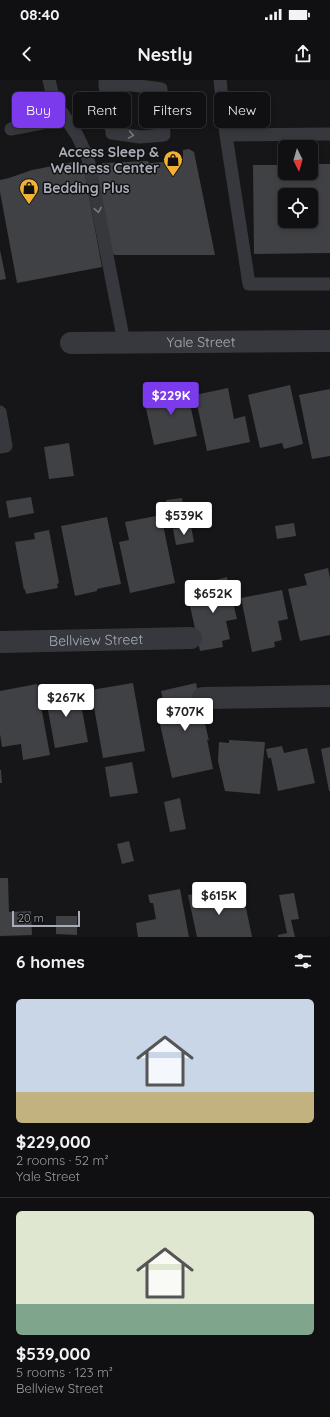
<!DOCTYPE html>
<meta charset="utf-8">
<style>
:root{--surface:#101012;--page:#19191b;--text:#f1f3f6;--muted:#9c9d9f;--line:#303032;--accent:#7c3aed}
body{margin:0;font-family:Quicksand,sans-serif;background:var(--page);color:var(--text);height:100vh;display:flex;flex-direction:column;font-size:15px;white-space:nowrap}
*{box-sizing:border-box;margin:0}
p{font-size:13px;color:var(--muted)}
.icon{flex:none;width:22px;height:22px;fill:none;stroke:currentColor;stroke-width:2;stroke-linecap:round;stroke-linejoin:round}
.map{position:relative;height:857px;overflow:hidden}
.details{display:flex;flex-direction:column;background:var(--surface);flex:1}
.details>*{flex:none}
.banner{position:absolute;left:12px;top:12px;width:306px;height:36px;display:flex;gap:8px}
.needle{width:26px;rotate:175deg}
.fabs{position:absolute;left:278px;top:60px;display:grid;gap:8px}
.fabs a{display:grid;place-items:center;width:40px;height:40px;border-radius:6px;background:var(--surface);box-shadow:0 2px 6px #0003,0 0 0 1px var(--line);font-size:20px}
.scale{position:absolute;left:12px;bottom:10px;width:68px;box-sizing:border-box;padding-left:4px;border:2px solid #a8adb8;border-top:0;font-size:11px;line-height:14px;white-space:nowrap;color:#a8adb8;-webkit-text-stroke:3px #111113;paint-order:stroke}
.price{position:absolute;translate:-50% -34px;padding:0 9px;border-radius:4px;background:#fff;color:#222;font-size:13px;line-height:26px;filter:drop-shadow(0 1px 2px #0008)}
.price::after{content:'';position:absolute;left:50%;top:24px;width:12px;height:9px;margin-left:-6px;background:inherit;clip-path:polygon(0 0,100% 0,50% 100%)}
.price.on{background:var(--accent);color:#fff}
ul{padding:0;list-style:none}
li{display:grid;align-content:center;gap:8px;height:212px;padding:0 16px}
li+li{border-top:1px solid var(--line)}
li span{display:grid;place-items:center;height:124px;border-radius:6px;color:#555}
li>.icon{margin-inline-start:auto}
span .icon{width:72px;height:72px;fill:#fffc;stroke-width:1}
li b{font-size:17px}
h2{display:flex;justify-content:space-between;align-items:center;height:48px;padding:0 16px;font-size:17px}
.tag{padding:0 14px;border-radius:6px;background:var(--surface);box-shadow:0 2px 6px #0003,0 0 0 1px var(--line);font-size:14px;line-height:36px}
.tag.on{background:var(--accent);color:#fff}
.status{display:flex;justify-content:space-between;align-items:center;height:28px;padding:0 20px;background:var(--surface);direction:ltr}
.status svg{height:11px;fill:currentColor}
header{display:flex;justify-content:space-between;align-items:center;height:52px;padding:0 16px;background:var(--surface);font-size:18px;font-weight:700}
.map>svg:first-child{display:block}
</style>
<div class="status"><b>08:40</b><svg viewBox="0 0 49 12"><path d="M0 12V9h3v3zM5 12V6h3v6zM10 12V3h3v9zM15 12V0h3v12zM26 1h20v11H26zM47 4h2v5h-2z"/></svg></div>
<header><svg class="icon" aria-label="back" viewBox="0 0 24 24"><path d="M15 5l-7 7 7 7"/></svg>Nestly<svg class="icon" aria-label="share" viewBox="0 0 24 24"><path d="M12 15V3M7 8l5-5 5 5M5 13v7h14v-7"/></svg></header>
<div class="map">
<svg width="330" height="857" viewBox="0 0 330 857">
<rect width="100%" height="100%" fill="#161618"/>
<path fill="#404145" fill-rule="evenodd" d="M189 69 194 72 215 175H115L111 173 95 91 103 83 148 81 149 83 165 82 167 83 183 82V70Z
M73 82 83 84 102 187 17 203 0 112V100L9 98 32 90Z
M311 84H330V173L254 174 253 85H285V93H311ZM285 115H311V141H285Z
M0 170 6 199 0 200Z
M186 305 197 356 154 365 144 319 171 313 170 309Z
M290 305 303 364 284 369 282 363 260 368 248 315Z
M228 308 234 339 245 336 250 362 207 371 195 315Z
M330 309V376L312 379 299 315Z
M69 363 74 396 49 399 44 367Z
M31 417 34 433 9 438 6 421Z
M182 418 184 432 168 435 166 420Z
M161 435 175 503 130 513 119 462 129 460 125 442Z
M107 437 121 504 97 509V511L75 516 61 446Z
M294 443 296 456 277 459 275 446Z
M191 446 194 462 176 465 173 449Z
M49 450 59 503 57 504 58 508 26 514 25 509 24 510 15 462 35 459 34 453Z
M328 488 330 498V555L300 561 288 509 307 505 304 494Z
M227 497 237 539 226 541 230 559 222 561 223 567 200 571 188 517 205 513 203 503Z
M282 510 288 539 278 541 282 560 274 562 275 567 252 572 241 518Z
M133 603 145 671 103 678 91 610Z
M196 603 209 661 207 659 213 689 172 698 160 644 168 642 161 611Z
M37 604 50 675 23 680 21 664 2 667 0 654V611Z
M78 608 88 662 55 668 45 614Z
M229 660 265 662 260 714 225 711 218 681 219 662 229 663Z
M282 666 284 673 307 668 315 703 278 711 271 678H268L266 669Z
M330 667V711H329L321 669Z
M132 682 138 713 110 717 105 687Z
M0 690H1L2 703H0Z
M180 718 186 749 170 752 164 722Z
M129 761 134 781 122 784 117 764Z
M0 798H8L9 832 31 831 32 855 0 856Z
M180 809 189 857H138L136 843 156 839 153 823H150L148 815Z
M223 809 226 821 242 818 245 828H246L252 857H197L188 815Z
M294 813 299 839 291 840 295 857H278V855L287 853 279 815Z
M56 836H77V855L56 854Z"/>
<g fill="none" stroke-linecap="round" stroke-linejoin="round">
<path stroke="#37383d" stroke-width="13" d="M105 0V5L112 53 140 57 164 55 161 9 133 5H105
M220 0 226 55
M54 21 77 55 88 78 124 262
M11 49 52 41 54 21 49 0
M330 54 226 55 249 204H330
M0 332 6 366 0 367"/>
<g stroke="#37383d" stroke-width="22">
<path id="s1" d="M71 263 330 261"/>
<path id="s2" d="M0 562 191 558"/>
<path d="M203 618 330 616"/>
</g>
</g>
<defs><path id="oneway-chevron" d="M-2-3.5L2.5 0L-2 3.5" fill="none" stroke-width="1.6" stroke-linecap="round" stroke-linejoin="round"/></defs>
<g stroke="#757881">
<use href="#oneway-chevron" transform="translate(131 55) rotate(9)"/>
<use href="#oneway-chevron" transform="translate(98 130) rotate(79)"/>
</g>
<defs>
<symbol id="shop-pin" viewBox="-11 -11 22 30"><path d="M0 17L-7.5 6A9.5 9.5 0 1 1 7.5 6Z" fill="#f2b134" stroke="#111113"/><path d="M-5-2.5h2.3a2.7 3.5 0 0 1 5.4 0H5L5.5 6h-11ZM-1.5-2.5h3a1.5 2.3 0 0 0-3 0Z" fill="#111"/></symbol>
</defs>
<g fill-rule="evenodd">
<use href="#shop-pin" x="162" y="69" width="22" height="30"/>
<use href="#shop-pin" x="18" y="97" width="22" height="30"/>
</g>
<g text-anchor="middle" stroke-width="3" stroke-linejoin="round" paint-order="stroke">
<g font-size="14" font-weight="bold" fill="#a8adb8" stroke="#111113" text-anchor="end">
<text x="159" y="77">Access Sleep &amp;<tspan x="159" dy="16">Wellness Center</tspan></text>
<text x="43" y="113" text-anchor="start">Bedding Plus</text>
</g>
<g font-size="14" fill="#a8adb8" stroke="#111113">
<text dy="5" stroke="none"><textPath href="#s1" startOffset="130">Yale Street</textPath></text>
<text dy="5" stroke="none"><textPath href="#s2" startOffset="96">Bellview Street</textPath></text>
</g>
</g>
</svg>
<div class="fabs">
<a><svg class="needle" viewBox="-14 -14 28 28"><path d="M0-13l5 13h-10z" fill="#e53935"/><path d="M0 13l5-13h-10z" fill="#9c9d9f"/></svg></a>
<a><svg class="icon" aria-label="locate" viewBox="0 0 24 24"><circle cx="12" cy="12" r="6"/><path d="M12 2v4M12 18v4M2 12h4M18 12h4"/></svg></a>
</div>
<div class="scale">20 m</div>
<b class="price on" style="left:171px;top:336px">$229K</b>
<b class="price" style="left:184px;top:456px">$539K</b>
<b class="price" style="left:213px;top:534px">$652K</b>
<b class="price" style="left:66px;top:638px">$267K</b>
<b class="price" style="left:185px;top:652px">$707K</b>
<b class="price" style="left:219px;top:836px">$615K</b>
<div class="banner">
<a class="tag on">Buy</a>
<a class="tag">Rent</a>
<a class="tag">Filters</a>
<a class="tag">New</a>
</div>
</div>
<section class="details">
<h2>6 homes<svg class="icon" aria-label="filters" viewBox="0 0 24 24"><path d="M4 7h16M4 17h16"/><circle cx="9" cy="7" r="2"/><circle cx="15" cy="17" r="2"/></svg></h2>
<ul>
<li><span style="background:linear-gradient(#c9d6e8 75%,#c2b280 0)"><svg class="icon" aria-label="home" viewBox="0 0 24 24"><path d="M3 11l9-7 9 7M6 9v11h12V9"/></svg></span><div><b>$229,000</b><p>2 rooms · 52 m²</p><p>Yale Street</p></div></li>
<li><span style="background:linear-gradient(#dfe7d0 75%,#7fa58c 0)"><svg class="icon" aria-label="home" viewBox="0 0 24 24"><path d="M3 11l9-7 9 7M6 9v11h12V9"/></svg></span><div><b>$539,000</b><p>5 rooms · 123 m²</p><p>Bellview Street</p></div></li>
</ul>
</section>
